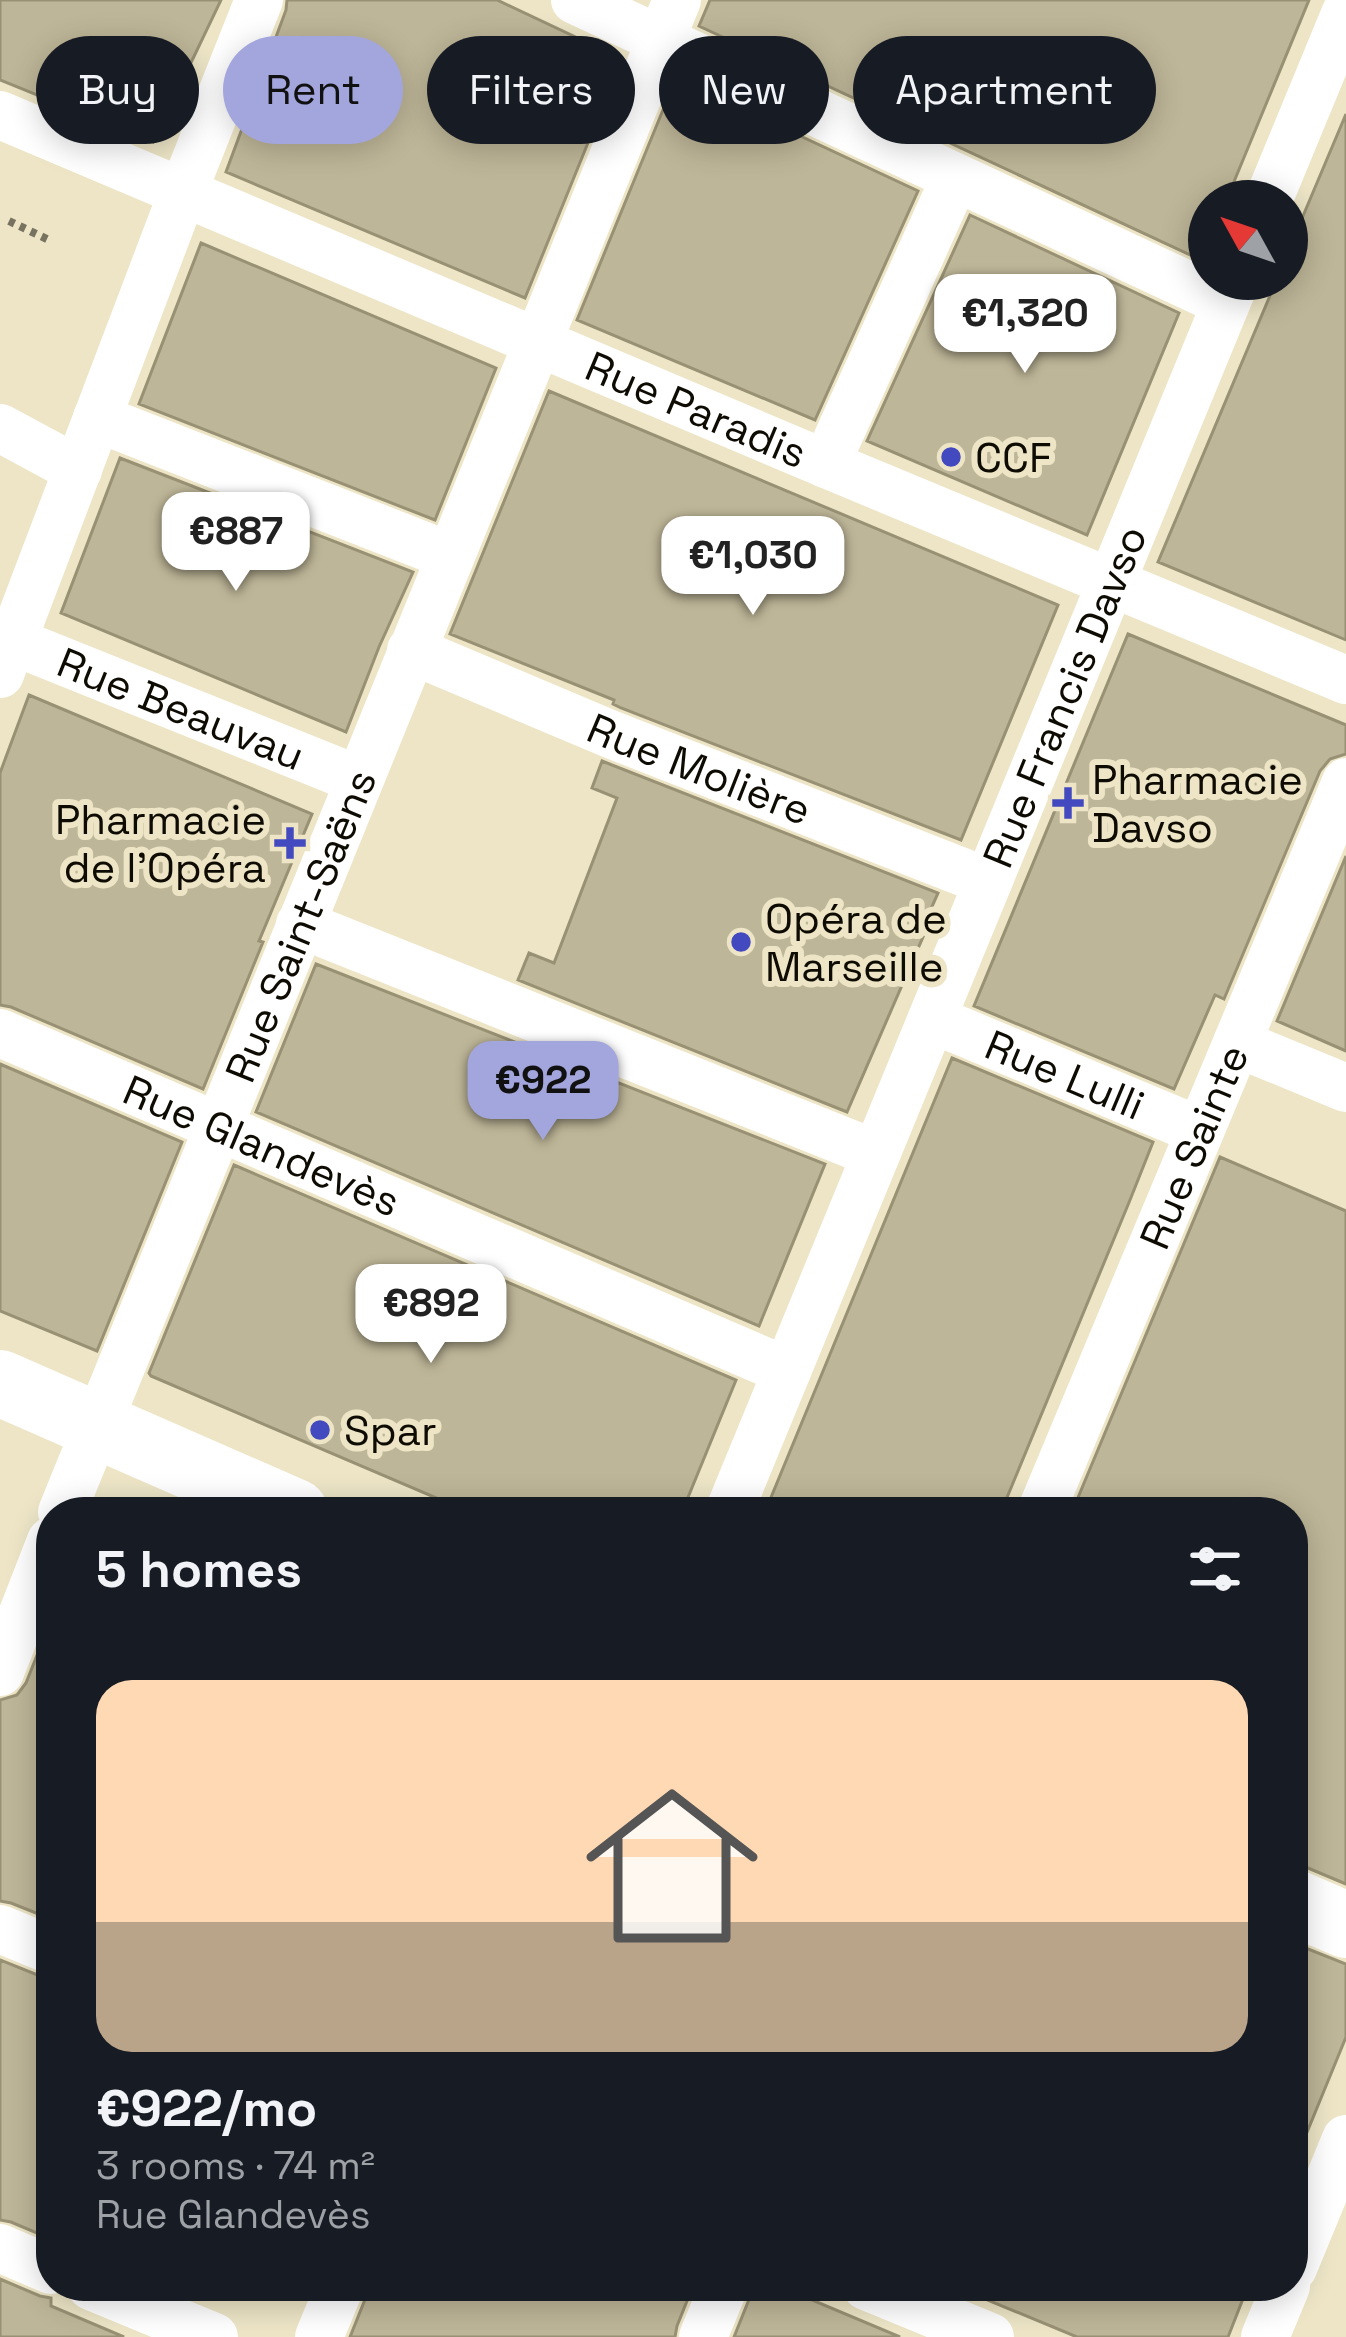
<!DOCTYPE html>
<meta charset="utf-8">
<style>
:root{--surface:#171b24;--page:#242831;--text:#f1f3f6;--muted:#9ea1a6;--accent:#a3a6dd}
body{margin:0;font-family:"Space Grotesk",sans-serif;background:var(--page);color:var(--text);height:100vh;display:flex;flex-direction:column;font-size:45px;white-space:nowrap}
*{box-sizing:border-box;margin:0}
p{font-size:39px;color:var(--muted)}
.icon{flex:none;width:66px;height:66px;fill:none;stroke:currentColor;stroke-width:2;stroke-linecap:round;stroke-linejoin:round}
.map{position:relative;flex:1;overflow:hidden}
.panel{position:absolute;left:36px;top:1497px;width:1272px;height:804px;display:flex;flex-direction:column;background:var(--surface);border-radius:48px;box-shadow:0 6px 30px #0003}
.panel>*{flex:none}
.top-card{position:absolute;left:36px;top:36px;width:1275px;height:108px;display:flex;gap:24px}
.needle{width:78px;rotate:310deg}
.buttons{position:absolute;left:1188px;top:180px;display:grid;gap:24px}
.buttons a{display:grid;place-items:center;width:120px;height:120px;border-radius:50%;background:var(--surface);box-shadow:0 6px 30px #0003;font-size:60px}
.price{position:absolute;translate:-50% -102px;padding:0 27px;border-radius:24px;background:#fff;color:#222;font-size:39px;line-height:78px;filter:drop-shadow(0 3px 6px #0008)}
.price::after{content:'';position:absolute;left:50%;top:72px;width:36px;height:27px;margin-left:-18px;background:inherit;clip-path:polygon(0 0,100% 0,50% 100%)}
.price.current{background:var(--accent);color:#111}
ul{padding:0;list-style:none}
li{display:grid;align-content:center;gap:24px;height:636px;padding:0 60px}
li span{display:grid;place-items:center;height:372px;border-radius:36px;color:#555}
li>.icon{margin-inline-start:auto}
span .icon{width:216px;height:216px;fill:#fffc;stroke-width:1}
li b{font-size:51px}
h2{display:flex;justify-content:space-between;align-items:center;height:144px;padding:0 60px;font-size:51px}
.tag{padding:0 42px;border-radius:54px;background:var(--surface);box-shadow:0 6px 30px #0003;font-size:42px;line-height:108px}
.tag.current{background:var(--accent);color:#111}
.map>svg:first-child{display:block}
</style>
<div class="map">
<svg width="1346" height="2337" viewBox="0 0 1346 2337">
<rect width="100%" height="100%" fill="#ede5c6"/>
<path fill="#beb698" stroke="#999174" stroke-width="3" d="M0 0H221L153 142 0 80Z
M287 0H497L622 59 525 298 226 172 286 10Z
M710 0H1309L1226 201H1209V242L1201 260 699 26Z
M678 79 918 191 815 420 577 320 674 83 677 84Z
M1346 114V640L1158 562 1277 279H1287V254Z
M970 215 1179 313 1087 535 867 441Z
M201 243 496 368 435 520 139 404Z
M549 391 1058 605 961 840 621 708 613 704 614 700 450 634Z
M120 458 413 572 379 647 346 732 61 613Z
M1128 634 1346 725V754L1330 759 1320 771 1224 999 1215 995 1174 1089 974 1006Z
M29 695 312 814 259 941 263 942 203 1089 11 1007 0 1005V773Z
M602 761 938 893 923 927 926 930 847 1112 518 980 529 953 554 963 617 798 592 788Z
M1346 856V1051L1277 1021Z
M316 964 825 1164 759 1326 256 1112Z
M952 1058 1153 1142 1130 1200 1001 1512H765Z
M0 1064 182 1142 97 1351 0 1311Z
M1220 1157 1346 1211V1884L1308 1868 1293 1865V1512H1072Z
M234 1165 736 1380 682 1512H469L151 1376 149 1373Z
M51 1620V1919L11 1903 0 1901V1700L17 1695 26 1683Z
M1293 1943 1346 1964V2037L1294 2164Z
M0 1960 40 1976 51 1978V2239L11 2222 0 2220Z
M0 2279 40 2296 51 2298V2306L124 2337H0Z
M368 2286H693L677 2326 675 2337H350L366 2297Z
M752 2286H779L900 2337H734L750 2297Z
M954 2286H1248L1228 2337H1077Z"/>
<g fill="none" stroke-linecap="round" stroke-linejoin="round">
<path stroke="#787360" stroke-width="8" stroke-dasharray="6 6" stroke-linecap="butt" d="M9 221 49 240"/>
<path stroke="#fff" stroke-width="24" d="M1293 2182 1323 2194"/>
<g stroke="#fff" stroke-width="48">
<path d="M575 0 1226 303"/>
<path id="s1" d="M0 115 826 464 1346 680"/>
<path d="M1268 201 1346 12"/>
<path d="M97 418 450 556"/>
<path d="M0 428 78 470"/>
<path d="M826 464 955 178"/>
<path id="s2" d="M0 636 359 780"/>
<path id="s3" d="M411 650 610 734 988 882"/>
<path d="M0 674 183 192 259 0"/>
<path d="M300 924 876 1154"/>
<path id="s4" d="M932 1019 1200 1131"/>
<path id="s5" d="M0 1033 787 1371"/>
<path d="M1237 1043 1346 1088"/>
<path id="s6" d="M62 1512 677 0"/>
<path id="s7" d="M729 1512 1236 279"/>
<path id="s8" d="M1041 1512 1346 782"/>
<path d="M0 1672 51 1541"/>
<path d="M0 1929 51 1950"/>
<path d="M0 2248 51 2270"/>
<path d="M1293 2268 1346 2139"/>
<path d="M91 2286 214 2337"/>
<path d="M866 2286 990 2337"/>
<path d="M319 2337 340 2286"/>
<path d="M703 2337 724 2286"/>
<path d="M1265 2337 1286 2286"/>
</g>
<path stroke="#fff" stroke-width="66" d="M0 1383 295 1512
M1293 1902 1346 1925"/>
</g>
<g fill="#4349be" stroke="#ede5c6" stroke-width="4.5">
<circle cx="951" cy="457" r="12"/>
<path d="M1062 785h12v12h12v12h-12v12h-12v-12h-12v-12h12z"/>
<path d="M284 825h12v12h12v12h-12v12h-12v-12h-12v-12h12z"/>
<circle cx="741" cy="942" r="12"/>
<circle cx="320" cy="1430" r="12"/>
</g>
<g text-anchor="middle" stroke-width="12" stroke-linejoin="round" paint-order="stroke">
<g font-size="42" fill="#0e0b03" stroke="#ede5c6">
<text dy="15" stroke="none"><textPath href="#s1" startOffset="756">Rue Paradis</textPath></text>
<text dy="15" stroke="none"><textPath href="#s7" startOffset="882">Rue Francis Davso</textPath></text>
<text dy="15" stroke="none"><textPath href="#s2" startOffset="195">Rue Beauvau</textPath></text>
<text dy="15" stroke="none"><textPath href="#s3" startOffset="312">Rue Molière</textPath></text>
<text dy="15" stroke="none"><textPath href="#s6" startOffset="633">Rue Saint-Saëns</textPath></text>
<text dy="15" stroke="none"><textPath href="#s4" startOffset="144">Rue Lulli</textPath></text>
<text dy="15" stroke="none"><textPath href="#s5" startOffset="285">Rue Glandevès</textPath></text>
<text dy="15" stroke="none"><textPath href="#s8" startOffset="396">Rue Sainte</textPath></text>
</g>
<g font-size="42" fill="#0e0b03" stroke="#ede5c6" text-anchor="start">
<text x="975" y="472">CCF</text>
<text x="1092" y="794">Pharmacie<tspan x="1092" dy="48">Davso</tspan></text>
<text x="266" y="834" text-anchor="end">Pharmacie<tspan x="266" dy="48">de l'Opéra</tspan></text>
<text x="765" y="933">Opéra de<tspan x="765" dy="48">Marseille</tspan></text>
<text x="344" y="1445">Spar</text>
</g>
</g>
</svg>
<div class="buttons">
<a><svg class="needle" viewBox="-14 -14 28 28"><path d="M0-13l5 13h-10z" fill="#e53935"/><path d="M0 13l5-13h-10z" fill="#9ea1a6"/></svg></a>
</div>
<b class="price" style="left:1025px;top:376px">€1,320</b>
<b class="price" style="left:236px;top:594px">€887</b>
<b class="price" style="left:753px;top:618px">€1,030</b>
<b class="price current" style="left:543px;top:1143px">€922</b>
<b class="price" style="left:431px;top:1366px">€892</b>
<div class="top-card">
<a class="tag">Buy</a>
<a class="tag current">Rent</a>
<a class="tag">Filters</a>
<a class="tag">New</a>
<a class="tag">Apartment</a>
</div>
<section class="panel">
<h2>5 homes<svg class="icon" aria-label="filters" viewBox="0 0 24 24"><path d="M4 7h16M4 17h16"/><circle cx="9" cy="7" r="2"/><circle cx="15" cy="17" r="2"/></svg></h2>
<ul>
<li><span style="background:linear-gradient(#ffd9b3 65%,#b9a48a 0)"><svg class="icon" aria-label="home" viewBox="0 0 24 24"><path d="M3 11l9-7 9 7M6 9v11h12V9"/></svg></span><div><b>€922/mo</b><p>3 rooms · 74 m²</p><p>Rue Glandevès</p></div></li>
</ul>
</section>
</div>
